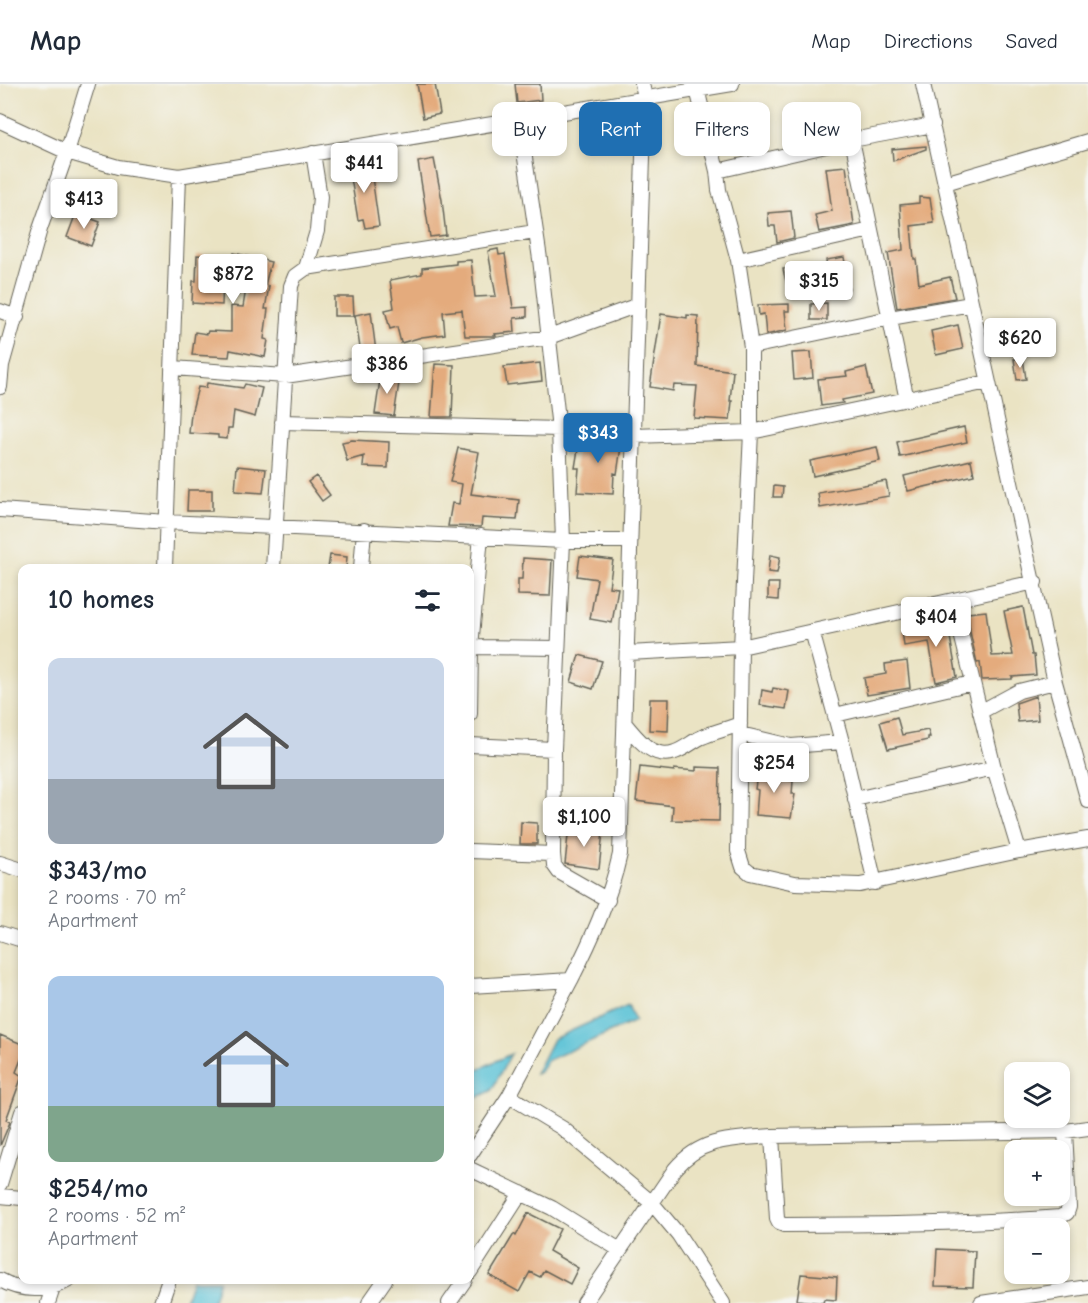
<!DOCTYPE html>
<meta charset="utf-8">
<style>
:root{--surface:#fff;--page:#f2f2f3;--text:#1f2937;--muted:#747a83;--line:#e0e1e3;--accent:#1f6fb2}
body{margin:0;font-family:"Comic Neue",sans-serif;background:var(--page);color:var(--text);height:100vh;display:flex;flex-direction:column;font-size:22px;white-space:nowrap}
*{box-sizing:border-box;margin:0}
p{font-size:20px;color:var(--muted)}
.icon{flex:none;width:33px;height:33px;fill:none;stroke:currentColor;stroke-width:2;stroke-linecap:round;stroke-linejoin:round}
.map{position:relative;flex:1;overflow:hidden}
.details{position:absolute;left:18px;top:480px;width:456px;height:720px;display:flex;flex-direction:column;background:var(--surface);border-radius:12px;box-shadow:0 3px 9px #0003}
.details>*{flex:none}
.guide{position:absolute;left:492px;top:18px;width:506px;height:54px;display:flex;gap:12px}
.controls{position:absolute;left:1004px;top:978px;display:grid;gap:12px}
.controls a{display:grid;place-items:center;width:66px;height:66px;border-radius:12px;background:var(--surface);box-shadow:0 3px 9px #0003;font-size:30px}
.price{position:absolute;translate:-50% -51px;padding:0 14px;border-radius:6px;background:#fff;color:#222;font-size:20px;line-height:39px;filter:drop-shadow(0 2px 3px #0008)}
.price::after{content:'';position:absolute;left:50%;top:36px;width:18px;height:14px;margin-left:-9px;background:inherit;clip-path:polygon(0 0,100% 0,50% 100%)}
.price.current{background:var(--accent);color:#fff}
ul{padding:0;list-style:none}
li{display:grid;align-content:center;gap:12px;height:318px;padding:0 30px}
li span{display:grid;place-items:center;height:186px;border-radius:12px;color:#555}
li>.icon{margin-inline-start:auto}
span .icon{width:108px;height:108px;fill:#fffc;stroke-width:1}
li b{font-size:26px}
h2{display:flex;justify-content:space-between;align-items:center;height:72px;padding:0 30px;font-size:26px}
.tag{padding:0 21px;border-radius:12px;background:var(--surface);box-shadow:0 3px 9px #0003;font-size:21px;line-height:54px}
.tag.current{background:var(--accent);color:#fff}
header{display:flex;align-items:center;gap:36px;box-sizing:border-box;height:84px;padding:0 30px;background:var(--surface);border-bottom:2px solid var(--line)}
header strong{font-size:28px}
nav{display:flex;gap:33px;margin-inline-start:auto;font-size:21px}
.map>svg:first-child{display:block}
</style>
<header>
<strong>Map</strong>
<nav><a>Map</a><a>Directions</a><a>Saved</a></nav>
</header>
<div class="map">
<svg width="1088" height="1219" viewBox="0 0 1088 1219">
<rect width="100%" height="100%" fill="#f6f6f2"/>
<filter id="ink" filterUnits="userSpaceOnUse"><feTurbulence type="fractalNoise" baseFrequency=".0167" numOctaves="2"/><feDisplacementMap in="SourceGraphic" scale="12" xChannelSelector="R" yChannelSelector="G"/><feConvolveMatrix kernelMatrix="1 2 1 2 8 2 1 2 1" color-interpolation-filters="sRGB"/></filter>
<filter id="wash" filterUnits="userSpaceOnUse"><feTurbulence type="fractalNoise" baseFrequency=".008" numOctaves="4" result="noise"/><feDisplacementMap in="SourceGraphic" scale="24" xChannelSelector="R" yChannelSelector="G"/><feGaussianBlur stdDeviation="1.35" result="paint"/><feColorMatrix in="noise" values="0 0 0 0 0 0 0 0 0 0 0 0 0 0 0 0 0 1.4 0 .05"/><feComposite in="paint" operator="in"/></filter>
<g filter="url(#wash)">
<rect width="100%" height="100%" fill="#eae3c3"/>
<path fill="#58c1d5" stroke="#3a6e78" stroke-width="1.5" d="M628 921 635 937 546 977 540 988 535 990 553 955Z
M511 970 491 1007 470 1017V989Z
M192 1196H219L212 1219H184Z"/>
<g id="blocks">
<path fill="#e4ab7d" d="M417 0H435L440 30 423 34Z
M515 0H540L541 16 517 19Z
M926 62V65L893 77 892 65Z
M434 75 442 116 446 151 430 153 418 78Z
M370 79 379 142 365 144 363 135 358 136 349 82Z
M846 82 854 141 819 148 815 131 832 127 826 84Z
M919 113 930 114 934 139 911 142 914 175H916L919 200 950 193 955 214 897 224 888 169 903 166 900 121 919 119Z
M791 127 794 154 777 158 775 142H769L768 129Z
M76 129 100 138 91 162 67 153Z
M498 165 499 171 505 170 513 224 527 223V233L514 234 515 248 495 250 496 252H465L462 226 443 228 445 250 422 253 401 259 397 243 390 245 385 226 394 224 390 196 422 190V184L456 180V177L471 176 475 213 496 212 488 167Z
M234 169 271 178 265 201 269 202 265 225H268L264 255 268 256 265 273 230 266 229 273 192 271 195 248 207 250 208 247 231 248V222L243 223 247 198 223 194 222 221 192 219 193 197H196L197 171 233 173Z
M844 173 849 205 830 208 826 176Z
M799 182 804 202 788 206 783 185Z
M334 213H353L354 232H334Z
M827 219V236H811V220Z
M789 220V227H785L787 246 766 251 764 230 759 231 758 221Z
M371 228 376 268 361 270 355 231Z
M661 230 687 234V231L698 232 697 282 733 287 730 317H732L730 336 694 334 697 302 674 301 673 307 650 303Z
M958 241 963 265 936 271 931 247Z
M811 268 813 294 794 296 792 269Z
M1023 274 1026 295 1017 296 1014 275Z
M540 279 542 297 507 301 504 283Z
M435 280 454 281 452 333H431Z
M866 283 872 310 842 316 843 319 821 322 818 295 847 292 846 288Z
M381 289 400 292 394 332 375 330Z
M207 299 243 304 245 300 262 304 255 333 234 327 232 344H228L227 355 218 354V351L189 349 191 330 198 303 206 304Z
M964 343 967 358 900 373 897 358Z
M592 352 622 356 617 390 614 389 613 410 577 408 579 384H575L580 353Z
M352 356 389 358 388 384 363 383 364 372 347 377 342 358Z
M877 363 880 377 813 392 810 377Z
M458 364 479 368 471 410 519 416 517 436 482 434 481 443 448 442 452 419 459 420 462 400 450 398Z
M971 376 974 391 908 407 904 392Z
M237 382 266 385 263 409 235 407Z
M316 392 330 411 322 417 308 398Z
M886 397 889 412 820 424 818 409Z
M774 402 783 403 782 413H773Z
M188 406H212V427H187Z
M330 471 347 473 346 484H328Z
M770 471 780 473 777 489 768 488Z
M580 472 613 476 609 503 618 504 612 539 590 535 597 495 577 492Z
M523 474 552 476 550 512 518 511V495H522Z
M768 499H779L778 516 768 515Z
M1023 523 1032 571H1034L1036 591 1012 593V595L982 596 980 578 977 579 970 548 968 529 986 527 992 572 1013 571 1004 527Z
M947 536 957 593 936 598 929 558 904 562 902 547 927 544 926 540Z
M579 571 602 577 593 605 571 598Z
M907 577 910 604 867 611 864 594 886 590 885 580Z
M773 604 789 607 786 625 760 621 762 606 772 608Z
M1036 612 1038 636 1018 638 1016 619Z
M650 615H669L668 647 649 646Z
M897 633 902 651 928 646 930 653H928V656L888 665 880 638Z
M640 683 674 687V685L696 687V683L720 684 719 737 672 736 673 722 636 717Z
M758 683 787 688 786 696 793 697 792 710H795L791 734 756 731 758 706 755 705Z
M521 738 537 739V760H520Z
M569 742 603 747 599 785 565 780Z
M0 951 22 960V973L16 988 22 992 6 1036 10 1038 0 1062Z
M528 1129 560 1145 549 1167 578 1184 570 1200 544 1186 540 1193 530 1188 519 1208 489 1191 514 1150 516 1152Z
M937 1165 975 1167 973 1203 935 1202Z
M801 1190 837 1193 836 1216 824 1215 823 1219 797 1216Z"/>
</g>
</g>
<g filter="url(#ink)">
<use href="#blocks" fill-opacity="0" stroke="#646256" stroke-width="1.5"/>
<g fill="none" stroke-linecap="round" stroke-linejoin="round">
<defs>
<path id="minor" d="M923 0 1055 598 1088 717
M697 5 717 87
M519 34 540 175 559 345 563 457 554 665 553 770 554 781 559 788 608 816
M0 37 67 68 118 83 179 92 732 0
M933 41 852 56 717 87 719 106 738 176 751 263V348L741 563 738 767 743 783 750 789 795 799 860 801 1019 767 1088 755
M852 56 907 316
M945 99 1088 57
M738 176 871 146
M306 184 317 147 320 113 313 69
M0 227 17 233
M751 263 890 234 971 220
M173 284 285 292 549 253 638 221
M0 303 2 281 40 145 67 68 88 0
M282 338 559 345 634 341
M634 352 751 348 988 298
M0 426 167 438 563 457H630
M165 484 179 92
M273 484 291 202 295 192 306 184 535 148
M361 484 364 446
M953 517 994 684 1019 767
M812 547 842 658 875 799
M471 563 558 564
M628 569 741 563 1035 498
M980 628 1019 607 1055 598
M470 630 471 563 481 452
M835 631 972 599
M626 641C638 655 653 676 675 668 684 665 692 658 700 654 713 648 727 645 740 640
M740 650 791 662 842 658
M470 661 554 665
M855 715 994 684
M470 767 553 770
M0 779 22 786
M0 849 22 856
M470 902 571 896C592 855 610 815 620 770L645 13 642 0
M509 1012 562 1044 652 1119 678 1150 723 1219
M772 1052 777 1135 779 1139 784 1141C877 1141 968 1140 1060 1133L1067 1129 1069 1123 1065 1047
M470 1071 509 1012 571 896
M470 1085 552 1124 620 1166
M0 1100 22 1028
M0 1112 22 1114
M470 1188 521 1109
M0 1196C21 1208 49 1208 69 1196
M48 1219 53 1204
M161 1219 169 1196
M369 1219 385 1196
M449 1219 465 1196
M584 1219 675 1085C702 1053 734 1055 772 1052L1065 1047 1088 1044
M981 1219 1088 1203"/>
</defs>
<use href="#minor" stroke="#646256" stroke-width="16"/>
<use href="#minor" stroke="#fff" stroke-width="14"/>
</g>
</g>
</svg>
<div class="controls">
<a><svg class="icon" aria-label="layers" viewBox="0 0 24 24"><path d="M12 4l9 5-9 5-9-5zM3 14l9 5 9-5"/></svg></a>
<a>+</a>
<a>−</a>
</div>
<b class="price" style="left:364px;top:110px">$441</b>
<b class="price" style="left:84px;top:146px">$413</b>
<b class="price" style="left:233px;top:221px">$872</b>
<b class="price" style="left:819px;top:228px">$315</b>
<b class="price" style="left:1020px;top:285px">$620</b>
<b class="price" style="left:387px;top:311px">$386</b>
<b class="price current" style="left:598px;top:380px">$343</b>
<b class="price" style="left:936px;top:564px">$404</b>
<b class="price" style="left:774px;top:710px">$254</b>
<b class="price" style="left:584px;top:764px">$1,100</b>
<div class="guide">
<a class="tag">Buy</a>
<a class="tag current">Rent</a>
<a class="tag">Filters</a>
<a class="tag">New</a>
</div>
<section class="details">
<h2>10 homes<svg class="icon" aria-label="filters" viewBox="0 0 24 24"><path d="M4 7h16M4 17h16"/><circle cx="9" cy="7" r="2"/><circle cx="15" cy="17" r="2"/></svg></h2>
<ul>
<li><span style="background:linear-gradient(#c9d6e8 65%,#9aa5b1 0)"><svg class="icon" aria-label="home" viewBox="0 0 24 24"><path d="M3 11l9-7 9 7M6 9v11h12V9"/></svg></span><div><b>$343/mo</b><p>2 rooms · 70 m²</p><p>Apartment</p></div></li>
<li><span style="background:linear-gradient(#a9c7e8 70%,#7fa58c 0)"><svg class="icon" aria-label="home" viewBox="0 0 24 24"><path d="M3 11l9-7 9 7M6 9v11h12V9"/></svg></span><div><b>$254/mo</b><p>2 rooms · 52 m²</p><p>Apartment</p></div></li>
</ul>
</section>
</div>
